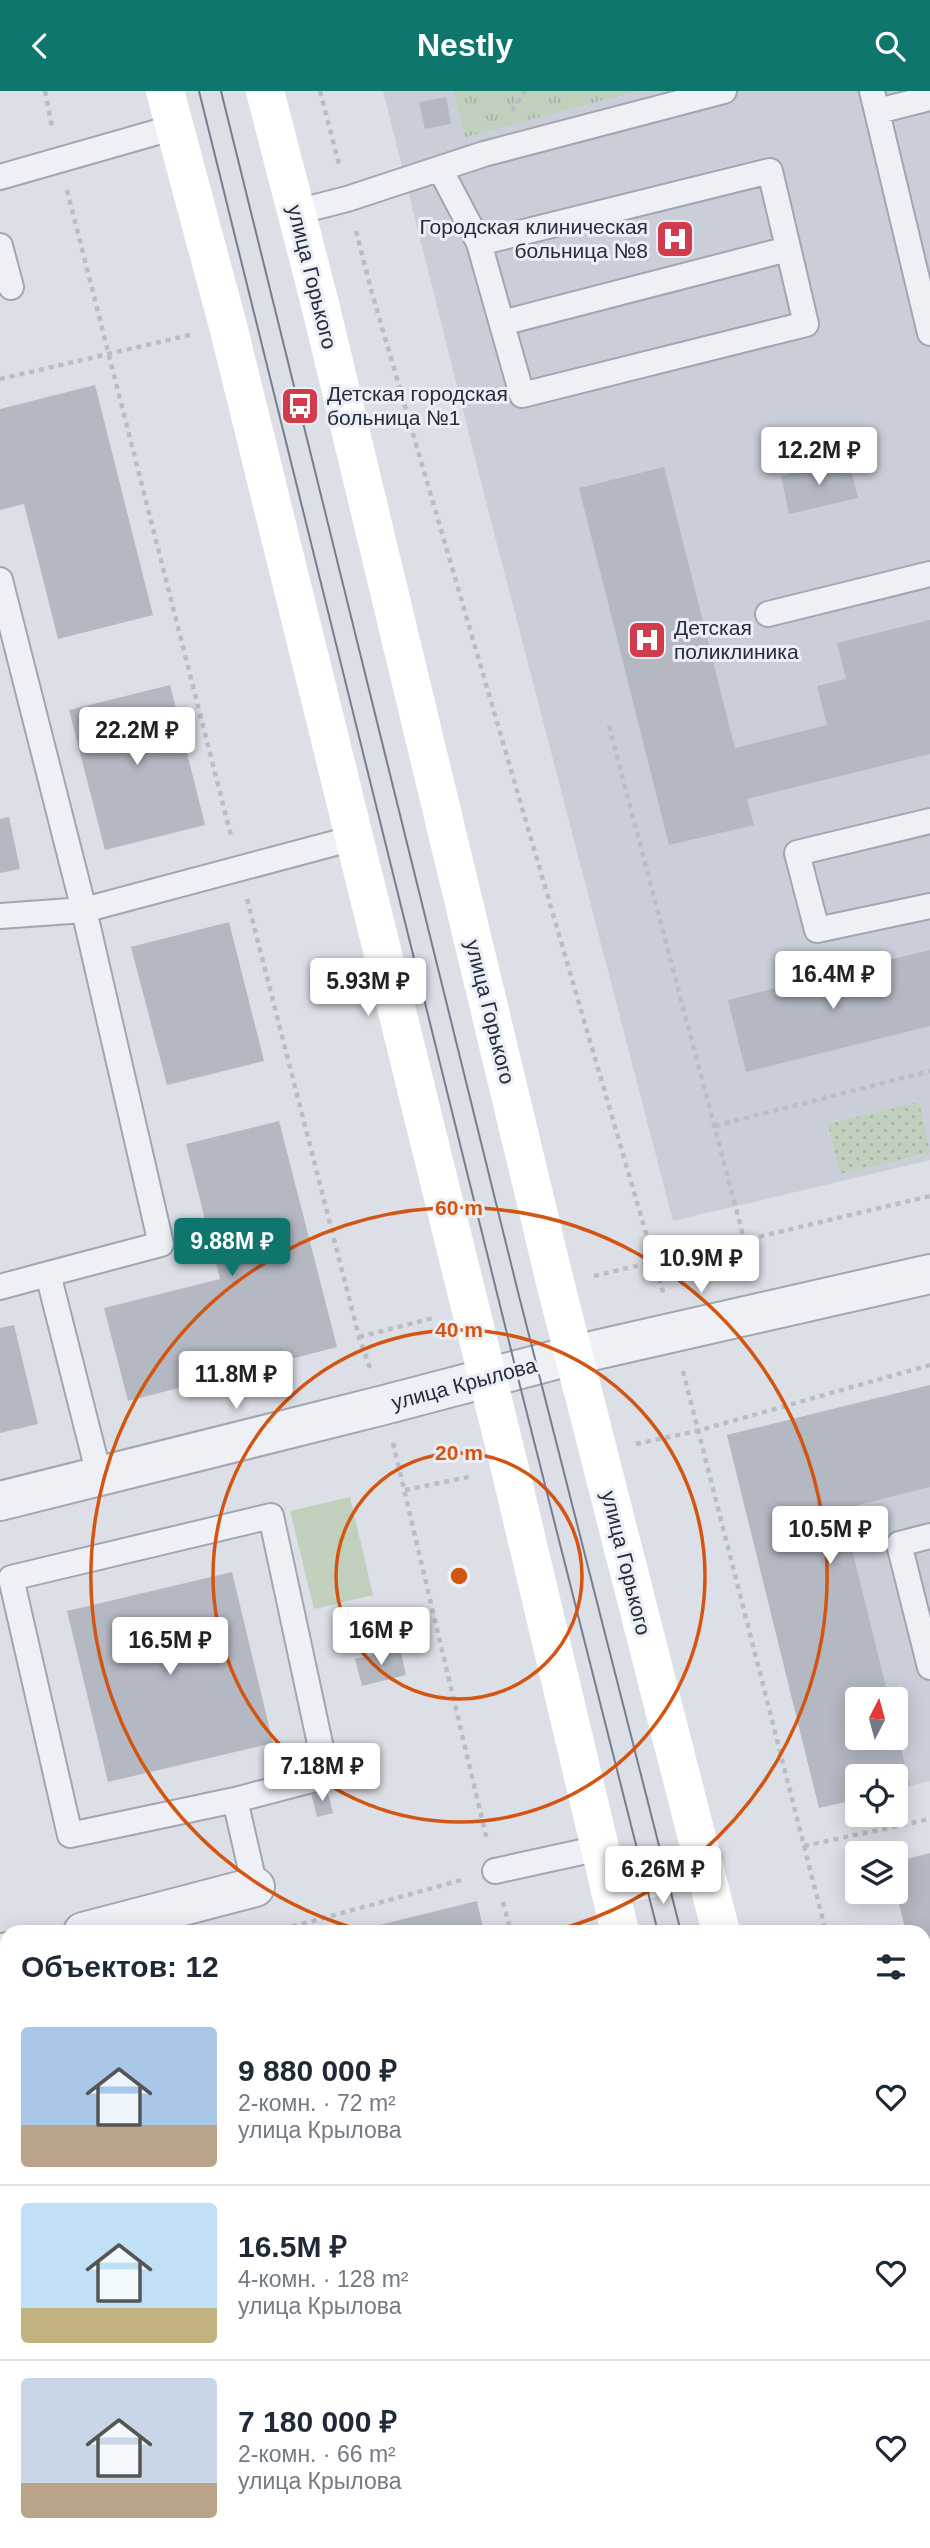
<!DOCTYPE html>
<html lang="ru">
<meta charset="utf-8">
<style>
:root{--surface:#fff;--page:#f2f2f3;--text:#1f2937;--muted:#747a83;--line:#e0e1e3;--accent:#0f766e}
body{margin:0;font-family:Helvetica,sans-serif;background:var(--page);color:var(--text);height:100vh;display:flex;flex-direction:column;font-size:26px;white-space:nowrap}
*{box-sizing:border-box;margin:0}
p{font-size:23px;color:var(--muted)}
.icon{flex:none;width:38px;height:38px;fill:none;stroke:currentColor;stroke-width:2;stroke-linecap:round;stroke-linejoin:round}
.map{position:relative;flex:1;overflow:hidden}
.side{position:absolute;left:0px;top:1834px;width:931px;height:623px;display:flex;flex-direction:column;background:var(--surface);border-radius:21px 21px 0 0;box-shadow:0 4px 18px #0003}
.side>*{flex:none}
.needle{width:46px;rotate:6deg}
.controls{position:absolute;left:845px;top:1596px;display:grid;gap:14px}
.controls a{display:grid;place-items:center;width:63px;height:63px;border-radius:7px;background:var(--surface);box-shadow:0 4px 18px #0003;font-size:35px}
.price{position:absolute;translate:-50% -60px;padding:0 16px;border-radius:7px;background:#fff;color:#222;font-size:23px;line-height:46px;filter:drop-shadow(0 2px 4px #0008)}
.price::after{content:'';position:absolute;left:50%;top:42px;width:21px;height:16px;margin-left:-10px;background:inherit;clip-path:polygon(0 0,100% 0,50% 100%)}
.price.active{background:var(--accent);color:#fff}
ul{padding:0;list-style:none}
li{display:flex;align-items:center;gap:21px;height:175px;padding:0 21px}
li+li{border-top:2px solid var(--line)}
li span{display:grid;place-items:center;flex:none;width:196px;height:140px;border-radius:7px;color:#555}
li>.icon{margin-inline-start:auto}
span .icon{width:84px;height:84px;fill:#fffc;stroke-width:1}
li b{font-size:30px}
h2{display:flex;justify-content:space-between;align-items:center;height:84px;padding:0 21px;font-size:30px}
header{display:flex;justify-content:space-between;align-items:center;height:91px;padding:0 21px;background:var(--accent);color:#fff;font-size:32px;font-weight:700}
.map>svg:first-child{display:block}
</style>
<header><svg class="icon" aria-label="back" viewBox="0 0 24 24"><path d="M15 5l-7 7 7 7"/></svg>Nestly<svg class="icon" aria-label="search" viewBox="0 0 24 24"><circle cx="10" cy="10" r="6"/><path d="M15 15l6 6"/></svg></header>
<div class="map">
<svg width="930" height="2457" viewBox="0 0 930 2457">
<defs>
<pattern id="grass-tufts" width="24" height="20" patternUnits="userSpaceOnUse" patternTransform="scale(1.75)"><rect width="24" height="20" fill="#c1d0bc"/><path d="M3 7l-1-3M5 7V3M7 7l1-3M15 17l-1-3M17 17v-4M19 17l1-3" fill="none" stroke="#a6b3a2"/></pattern>
<pattern id="park-dots" width="8" height="8" patternUnits="userSpaceOnUse" patternTransform="scale(1.75)"><rect width="8" height="8" fill="#c1d0bc"/><path d="M2 2h.1M6 6h.1" fill="none" stroke="#a6b3a2" stroke-width="1.8" stroke-linecap="round"/></pattern>
</defs>
<rect width="100%" height="100%" fill="#dcdfe6"/>
<path fill="#caced8" fill-rule="evenodd" d="M383 0H930V1069L673 1130 484 403Z
M930 1294V1690L896 1698V1685H858L857 1708 819 1717 727 1344ZM858 1608H896V1647H858Z"/>
<path fill="url(#grass-tufts)" d="M453 0H638L465 46Z"/>
<path fill="url(#park-dots)" d="M919 1011 930 1061 840 1083 828 1033Z"/>
<path fill="#c1d0bc" d="M350 1406 373 1504 314 1518 290 1420Z"/>
<path fill="#b3b8c3" d="M446 6 451 33 425 38 419 11Z
M95 294 153 524 58 548 24 413 0 419V318Z
M849 370 858 407 789 423 781 385Z
M664 376 735 657 827 634 817 595 846 588 837 552 930 529V663L747 708 754 734 669 754 579 397Z
M170 594 205 734 105 759 69 619Z
M9 726 20 778 0 782V728Z
M229 831 264 970 167 994 131 856Z
M930 859V935L746 981 728 909Z
M279 1030 337 1256 128 1310 104 1217 220 1188 186 1053Z
M14 1234 38 1333 0 1342V1237Z
M930 1294V1396L842 1418 889 1608H858V1647H896L897 1640 910 1695 896 1698V1685H858V1708L819 1717 727 1344Z
M232 1481 273 1652 108 1691 67 1520Z
M400 1558 406 1584 362 1595 355 1568Z
M327 1699 333 1722 317 1726 311 1702Z
M930 1762V1928H929L924 1908V1841H906L896 1801V1771Z
M477 1810 484 1841H355V1840Z
M7 1923V2021L0 2023V1925Z
M525 2450H639L641 2457H527Z"/>
<g fill="none" stroke-linecap="round" stroke-linejoin="round">
<defs>
<path id="lane" d="M872 0 930 242
M878 20 930 7
M440 78 479 152 770 80 806 233 522 304 479 152
M0 86 175 36
M296 121 347 108 484 63 724 0
M0 155 11 196
M502 232 788 158
M0 489 84 819 161 1153 48 1183 99 1384
M768 523 930 483
M930 730 797 762 817 839 930 815
M0 825 84 819 354 747
M0 1196 48 1183
M930 1445 899 1453 930 1576
M235 1709 70 1744 11 1487 271 1425 327 1685 235 1709 255 1796
M495 1780 600 1757
M0 2065 7 2063
M0 2163 7 2192
M0 2264 7 2262
M924 2348 930 2347
M248 2450 250 2457
M491 2450 493 2457"/>
<path id="street" d="M0 1410 384 1314 574 1264 930 1183
M83 1841 255 1796
M0 1863 7 1861"/>
</defs>
<use href="#lane" stroke="#a1a6b0" stroke-width="28"/>
<use href="#street" stroke="#a1a6b0" stroke-width="42"/>
<path stroke="#babdc5" stroke-width="4.5" stroke-dasharray="5 5" stroke-linecap="butt" d="M45 0 52 36
M320 0 340 77
M512 20 525 0
M67 99 231 745
M356 140 372 202 664 1204
M0 288 190 244
M609 635 744 1148
M247 808 359 1246 370 1277
M715 1035 930 980
M594 1185 930 1105
M359 1246 433 1227
M683 1280 826 1841
M393 1352 487 1749
M636 1353 697 1340 930 1274
M405 1399 473 1385
M804 1755 930 1728
M503 1811 511 1841
M273 1841 465 1788
M0 1916 7 1914
M924 2220 930 2243
M0 2406 7 2407
M346 2450 356 2457
M671 2450 672 2457"/>
<use href="#lane" stroke="#eef0f5" stroke-width="24"/>
<use href="#street" stroke="#eef0f5" stroke-width="38"/>
<path stroke="#fff" stroke-width="38" d="M165 0 228 235 510 1378 620 1841
M265 0 320 213 556 1195 721 1841
M609 1797 704 1775
M762 2450 763 2457
M875 2450 876 2457"/>
<path stroke="#757e90" stroke-width="2" d="M199 0 516 1279 658 1841
M221 0 519 1205 681 1841
M810 2450 812 2457
M835 2450 837 2457"/>
</g>
<g fill="none" stroke="#d45511" stroke-width="3.5">
<circle cx="459" cy="1485" r="123"/>
<circle cx="459" cy="1485" r="246"/>
<path d="M364 1840A368 368 0 1 1 554 1840"/>
</g>
<defs>
<symbol id="hospital-square" viewBox="-11 -11 22 22"><rect x="-9" y="-9" width="18" height="18" rx="4" fill="#d03c4e" stroke="#ebeef4"/><path d="M-5-5h3v3.5h4V-5h3V5h-3V1.5h-4V5h-3Z" fill="#fff"/></symbol>
<symbol id="bus-square" viewBox="-11 -11 22 22"><rect x="-9" y="-9" width="18" height="18" rx="4" fill="#d03c4e" stroke="#ebeef4"/><path d="M-5-6H5V4H4V6H2V4H-2V6H-4V4H-5ZM-3.5-4V0h7V-4ZM-3.5 1.2v1.5H-2V1.2ZM2 1.2v1.5H3.5V1.2Z" fill="#fff"/></symbol>
</defs>
<g fill-rule="evenodd">
<use href="#hospital-square" x="653" y="126" width="44" height="44"/>
<use href="#bus-square" x="278" y="293" width="44" height="44"/>
<use href="#hospital-square" x="625" y="527" width="44" height="44"/>
</g>
<g text-anchor="middle" stroke-width="6" stroke-linejoin="round" paint-order="stroke">
<g font-size="21" fill="#252d3d" stroke="#ebeef4" text-anchor="start">
<text x="648" y="143" text-anchor="end">Городская клиническая<tspan x="648" dy="24">больница №8</tspan></text>
<text x="327" y="310">Детская городская<tspan x="327" dy="24">больница №1</tspan></text>
<text x="674" y="544">Детская<tspan x="674" dy="24">поликлиника</tspan></text>
</g>
<g font-size="21" fill="#252d3d" stroke="#ebeef4">
<text transform="translate(312 186) rotate(76)" y="7">улица Горького</text>
<text transform="translate(490 921) rotate(76)" y="7">улица Горького</text>
<text transform="translate(464 1293) rotate(-15)" y="7">улица Крылова</text>
<text transform="translate(626 1472) rotate(76)" y="7">улица Горького</text>
</g>
</g>
<circle cx="459" cy="1485" r="10" fill="#d45511" stroke="#ebeef4" stroke-width="3.5"/>
<g font-size="21" text-anchor="middle" font-weight="bold" fill="#d45511" stroke="#ebeef4" stroke-width="6" stroke-linejoin="round" paint-order="stroke">
<text x="459" y="1124">60 m</text>
<text x="459" y="1246">40 m</text>
<text x="459" y="1369">20 m</text>
</g>
</svg>
<div class="controls">
<a><svg class="needle" viewBox="-14 -14 28 28"><path d="M0-13l5 13h-10z" fill="#e53935"/><path d="M0 13l5-13h-10z" fill="#747a83"/></svg></a>
<a><svg class="icon" aria-label="locate" viewBox="0 0 24 24"><circle cx="12" cy="12" r="6"/><path d="M12 2v4M12 18v4M2 12h4M18 12h4"/></svg></a>
<a><svg class="icon" aria-label="layers" viewBox="0 0 24 24"><path d="M12 4l9 5-9 5-9-5zM3 14l9 5 9-5"/></svg></a>
</div>
<b class="price" style="left:819px;top:396px">12.2M ₽</b>
<b class="price" style="left:137px;top:676px">22.2M ₽</b>
<b class="price" style="left:833px;top:920px">16.4M ₽</b>
<b class="price" style="left:368px;top:927px">5.93M ₽</b>
<b class="price active" style="left:232px;top:1187px">9.88M ₽</b>
<b class="price" style="left:701px;top:1204px">10.9M ₽</b>
<b class="price" style="left:236px;top:1320px">11.8M ₽</b>
<b class="price" style="left:830px;top:1475px">10.5M ₽</b>
<b class="price" style="left:381px;top:1576px">16M ₽</b>
<b class="price" style="left:170px;top:1586px">16.5M ₽</b>
<b class="price" style="left:322px;top:1712px">7.18M ₽</b>
<b class="price" style="left:663px;top:1815px">6.26M ₽</b>
<section class="side">
<h2>Объектов: 12<svg class="icon" aria-label="filters" viewBox="0 0 24 24"><path d="M4 7h16M4 17h16"/><circle cx="9" cy="7" r="2"/><circle cx="15" cy="17" r="2"/></svg></h2>
<ul>
<li><span style="background:linear-gradient(#a9c7e8 70%,#b9a48a 0)"><svg class="icon" aria-label="home" viewBox="0 0 24 24"><path d="M3 11l9-7 9 7M6 9v11h12V9"/></svg></span><div><b>9 880 000 ₽</b><p>2-комн. · 72 m²</p><p>улица Крылова</p></div><svg class="icon" aria-label="heart" viewBox="0 0 24 24"><path d="M12 20l-8-8c-3-5 5-10 8-4 3-6 11-1 8 4z"/></svg></li>
<li><span style="background:linear-gradient(#bfe0f5 75%,#c2b280 0)"><svg class="icon" aria-label="home" viewBox="0 0 24 24"><path d="M3 11l9-7 9 7M6 9v11h12V9"/></svg></span><div><b>16.5M ₽</b><p>4-комн. · 128 m²</p><p>улица Крылова</p></div><svg class="icon" aria-label="heart" viewBox="0 0 24 24"><path d="M12 20l-8-8c-3-5 5-10 8-4 3-6 11-1 8 4z"/></svg></li>
<li><span style="background:linear-gradient(#c9d6e8 75%,#b9a48a 0)"><svg class="icon" aria-label="home" viewBox="0 0 24 24"><path d="M3 11l9-7 9 7M6 9v11h12V9"/></svg></span><div><b>7 180 000 ₽</b><p>2-комн. · 66 m²</p><p>улица Крылова</p></div><svg class="icon" aria-label="heart" viewBox="0 0 24 24"><path d="M12 20l-8-8c-3-5 5-10 8-4 3-6 11-1 8 4z"/></svg></li>
</ul>
</section>
</div>
